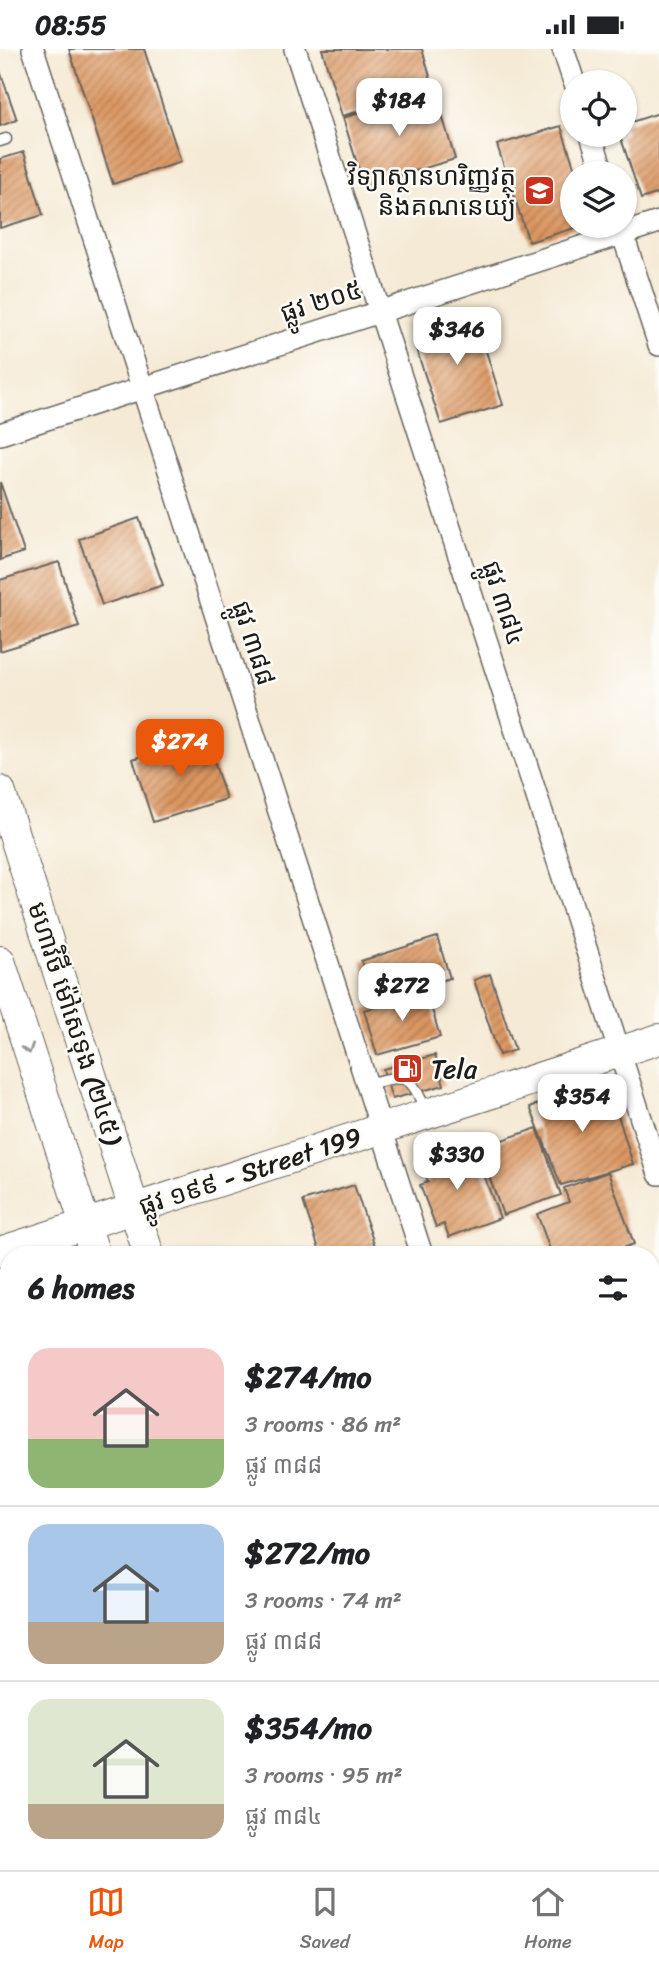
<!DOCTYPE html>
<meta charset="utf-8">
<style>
:root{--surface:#fff;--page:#f2f2f2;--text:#202124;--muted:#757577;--line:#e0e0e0;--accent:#ea580c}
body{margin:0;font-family:Sriracha,"Noto Sans Khmer",sans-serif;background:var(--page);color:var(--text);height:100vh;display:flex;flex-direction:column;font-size:26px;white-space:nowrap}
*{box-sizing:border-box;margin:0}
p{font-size:23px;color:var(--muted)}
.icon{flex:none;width:38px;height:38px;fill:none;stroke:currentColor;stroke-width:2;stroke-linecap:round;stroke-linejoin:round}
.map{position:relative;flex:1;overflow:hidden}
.panel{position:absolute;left:0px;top:1197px;width:660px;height:625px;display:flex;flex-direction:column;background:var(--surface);border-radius:28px 28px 0 0;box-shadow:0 2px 5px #0004}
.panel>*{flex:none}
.tools{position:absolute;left:560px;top:21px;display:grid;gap:14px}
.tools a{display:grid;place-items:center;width:77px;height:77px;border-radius:50%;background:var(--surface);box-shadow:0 2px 5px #0004;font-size:35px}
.price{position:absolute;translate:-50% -60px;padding:0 16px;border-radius:14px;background:#fff;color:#222;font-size:23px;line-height:46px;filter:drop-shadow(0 2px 4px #0008)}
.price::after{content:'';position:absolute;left:50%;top:42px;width:21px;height:16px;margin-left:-10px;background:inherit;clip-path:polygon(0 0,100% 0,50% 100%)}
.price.on{background:var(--accent);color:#fff}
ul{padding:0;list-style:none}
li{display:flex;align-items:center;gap:21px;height:175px;padding:0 28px}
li+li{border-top:2px solid var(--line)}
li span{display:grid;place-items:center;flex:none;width:196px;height:140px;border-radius:21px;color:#555}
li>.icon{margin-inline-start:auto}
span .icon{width:84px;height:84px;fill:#fffc;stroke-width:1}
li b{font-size:30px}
h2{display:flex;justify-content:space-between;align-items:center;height:84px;padding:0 28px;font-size:30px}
.status{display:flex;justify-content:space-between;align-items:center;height:49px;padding:0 35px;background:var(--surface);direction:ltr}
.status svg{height:19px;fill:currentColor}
.tab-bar{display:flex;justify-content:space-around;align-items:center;height:98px;border-top:2px solid var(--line);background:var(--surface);font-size:19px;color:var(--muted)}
.tab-bar a{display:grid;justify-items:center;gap:4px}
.tab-bar .on{color:var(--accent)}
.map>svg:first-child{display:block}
</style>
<div class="status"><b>08:55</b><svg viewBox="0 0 49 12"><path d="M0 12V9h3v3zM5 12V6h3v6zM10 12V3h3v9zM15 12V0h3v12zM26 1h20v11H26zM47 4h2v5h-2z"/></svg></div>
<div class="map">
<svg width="659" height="1821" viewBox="0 0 659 1821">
<defs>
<pattern id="building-hatch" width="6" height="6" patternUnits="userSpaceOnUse" patternTransform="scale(1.75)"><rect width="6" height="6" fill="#db9661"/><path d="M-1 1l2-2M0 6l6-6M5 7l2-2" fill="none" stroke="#b17a4f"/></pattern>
</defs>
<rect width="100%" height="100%" fill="#fdfcf7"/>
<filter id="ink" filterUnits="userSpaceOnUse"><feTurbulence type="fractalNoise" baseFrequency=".0143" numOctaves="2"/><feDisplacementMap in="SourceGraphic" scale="14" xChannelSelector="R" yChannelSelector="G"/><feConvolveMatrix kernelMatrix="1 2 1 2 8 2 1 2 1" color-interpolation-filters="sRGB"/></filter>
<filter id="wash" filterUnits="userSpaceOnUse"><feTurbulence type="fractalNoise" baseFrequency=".00686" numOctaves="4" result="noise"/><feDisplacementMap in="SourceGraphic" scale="28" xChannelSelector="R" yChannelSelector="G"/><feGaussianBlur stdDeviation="1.57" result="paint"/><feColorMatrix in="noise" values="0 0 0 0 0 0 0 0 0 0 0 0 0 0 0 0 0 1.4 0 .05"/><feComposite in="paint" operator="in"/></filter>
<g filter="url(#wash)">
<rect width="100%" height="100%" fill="#f5ead5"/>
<g id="blocks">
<path fill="url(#building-hatch)" d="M69 0H144L181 113 113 135Z
M322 0H422L434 41 342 67Z
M0 22 17 71 0 77Z
M435 42 455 110 364 137 343 69Z
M659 64V144L641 150 620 86H625V75Z
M561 77 576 124H572V177H581L529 193 497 96Z
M24 103 43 166 0 179V110Z
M473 261 503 356 441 375 414 293 418 278Z
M0 433 24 503 0 511Z
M139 469 163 536 102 556 79 490Z
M59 513 79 578 0 602V531Z
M206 687 226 750 153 773 133 710Z
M437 888 450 929 375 952 361 912Z
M490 925 515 1001 499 1006 474 931Z
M427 943 440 988 377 1006 364 961Z
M435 1006 444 1036 392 1050 383 1020Z
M591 1035 613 1050 633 1115 561 1136 530 1058Z
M537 1079 561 1146 503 1166 479 1099Z
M454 1099 457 1107 474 1101 500 1169 449 1188 444 1175 436 1178 420 1136 428 1133 420 1111Z
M608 1123 634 1195 604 1206H552L537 1165 569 1153 564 1139Z
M354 1136 378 1206H321L303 1152Z
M9 1244V1272L0 1274V1246Z
M659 1260V1334L651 1336V1263Z
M651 1540 659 1560V1598L651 1602Z
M659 1693V1730L651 1733V1696Z
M659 1737V1794L651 1773V1740Z
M36 1813H88L91 1821H39Z"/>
</g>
</g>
<g filter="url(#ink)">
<use href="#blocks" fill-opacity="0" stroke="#68645d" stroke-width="2"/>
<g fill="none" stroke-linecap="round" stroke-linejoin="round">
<defs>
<path id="lane" d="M0 92 6 90
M367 1035C409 1025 409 1024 427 1064
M0 1346 9 1343
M651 1373 659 1365
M651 1469 653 1477"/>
<path id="street" d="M33 0 422 1206
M295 0 659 1125
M563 0 574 33
M591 86 603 124
M620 177 659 296
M0 385 659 173
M618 1813 620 1821"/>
<path id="secondary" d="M0 742 149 1206
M0 912 95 1206
M0 1203 659 990
M288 1813 290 1821
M344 1813 346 1821"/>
</defs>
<use href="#lane" stroke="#68645d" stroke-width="13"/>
<use href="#street" stroke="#68645d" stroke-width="24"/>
<use href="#secondary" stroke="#68645d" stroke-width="32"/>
<path stroke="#68645d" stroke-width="4.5" stroke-dasharray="2 5" stroke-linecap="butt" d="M0 1433 9 1459
M125 1813 128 1821"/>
<use href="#lane" stroke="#fff" stroke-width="10"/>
<use href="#street" stroke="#fff" stroke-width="21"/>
<use href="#secondary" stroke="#fff" stroke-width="30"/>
</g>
<defs><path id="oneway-chevron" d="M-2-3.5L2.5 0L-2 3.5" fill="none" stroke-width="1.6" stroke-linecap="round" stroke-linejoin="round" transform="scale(1.75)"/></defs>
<use stroke="#999" href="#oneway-chevron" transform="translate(28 1000) rotate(72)"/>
</g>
<defs>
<symbol id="school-square" viewBox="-11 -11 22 22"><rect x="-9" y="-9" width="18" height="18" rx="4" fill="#c8321e" stroke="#fdfcf7"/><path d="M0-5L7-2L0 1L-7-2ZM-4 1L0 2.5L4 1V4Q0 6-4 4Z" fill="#fff"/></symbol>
<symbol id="fuel-square" viewBox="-11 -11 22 22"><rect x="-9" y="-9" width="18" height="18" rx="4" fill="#c8321e" stroke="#fdfcf7"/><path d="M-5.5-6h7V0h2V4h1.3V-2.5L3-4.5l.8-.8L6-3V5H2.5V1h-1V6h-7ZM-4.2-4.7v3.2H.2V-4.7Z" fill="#fff"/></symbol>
</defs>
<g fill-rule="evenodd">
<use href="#school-square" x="522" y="124" width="35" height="35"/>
<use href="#fuel-square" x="390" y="1002" width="35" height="35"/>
</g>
<g text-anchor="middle" stroke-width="5" stroke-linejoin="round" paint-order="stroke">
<g font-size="26" fill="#1c1c1c" stroke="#fdfcf7" text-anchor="end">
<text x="516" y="136">វិទ្យាស្ថានហរិញ្ញវត្ថុ<tspan x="516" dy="30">និងគណនេយ្យ</tspan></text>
<text x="431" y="1029" text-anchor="start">Tela</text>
</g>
<g font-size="26" fill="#1c1c1c" stroke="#fdfcf7">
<text transform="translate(321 252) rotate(-18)" y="9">ផ្លូវ ២០៥</text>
<text transform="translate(504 554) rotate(72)" y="9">ផ្លូវ ៣៨៤</text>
<text transform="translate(254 594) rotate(72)" y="9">ផ្លូវ ៣៨៨</text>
<text transform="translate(75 974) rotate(72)" y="9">មហាវិថី ម៉ៅសេទុង (២៤៥)</text>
<text transform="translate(250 1122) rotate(-18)" y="9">ផ្លូវ ១៩៩ - Street 199</text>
</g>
</g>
</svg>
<div class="tools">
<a><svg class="icon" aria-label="locate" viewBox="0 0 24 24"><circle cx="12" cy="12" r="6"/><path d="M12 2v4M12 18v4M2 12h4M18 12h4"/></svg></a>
<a><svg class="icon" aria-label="layers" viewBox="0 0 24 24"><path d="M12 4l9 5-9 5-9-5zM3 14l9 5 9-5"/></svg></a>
</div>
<b class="price" style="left:399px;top:89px">$184</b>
<b class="price" style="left:457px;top:318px">$346</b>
<b class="price on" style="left:180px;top:730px">$274</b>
<b class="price" style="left:402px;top:974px">$272</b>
<b class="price" style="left:582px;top:1085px">$354</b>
<b class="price" style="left:457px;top:1143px">$330</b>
<section class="panel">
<h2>6 homes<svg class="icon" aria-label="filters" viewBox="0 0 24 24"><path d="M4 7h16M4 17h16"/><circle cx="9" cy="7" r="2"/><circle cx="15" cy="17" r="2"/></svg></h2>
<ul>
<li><span style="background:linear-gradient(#f6c9c9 65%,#8fb573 0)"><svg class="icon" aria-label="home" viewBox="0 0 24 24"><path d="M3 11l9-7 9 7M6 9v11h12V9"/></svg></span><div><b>$274/mo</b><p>3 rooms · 86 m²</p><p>ផ្លូវ ៣៨៨</p></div></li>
<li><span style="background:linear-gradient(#a9c7e8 70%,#b9a48a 0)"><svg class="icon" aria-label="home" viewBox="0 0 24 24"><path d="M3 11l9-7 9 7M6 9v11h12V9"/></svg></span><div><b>$272/mo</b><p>3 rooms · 74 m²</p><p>ផ្លូវ ៣៨៨</p></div></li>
<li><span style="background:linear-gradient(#dfe7d0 75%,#b9a48a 0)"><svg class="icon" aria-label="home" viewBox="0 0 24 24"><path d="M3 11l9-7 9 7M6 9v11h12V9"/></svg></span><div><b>$354/mo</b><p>3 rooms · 95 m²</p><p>ផ្លូវ ៣៨៤</p></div></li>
</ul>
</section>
</div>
<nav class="tab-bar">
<a class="on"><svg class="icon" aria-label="map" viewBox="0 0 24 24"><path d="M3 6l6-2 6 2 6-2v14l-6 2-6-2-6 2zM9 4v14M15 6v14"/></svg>Map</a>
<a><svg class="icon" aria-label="saved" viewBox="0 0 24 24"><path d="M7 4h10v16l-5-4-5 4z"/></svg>Saved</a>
<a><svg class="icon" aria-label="home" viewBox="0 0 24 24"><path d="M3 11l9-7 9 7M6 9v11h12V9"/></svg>Home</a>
</nav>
